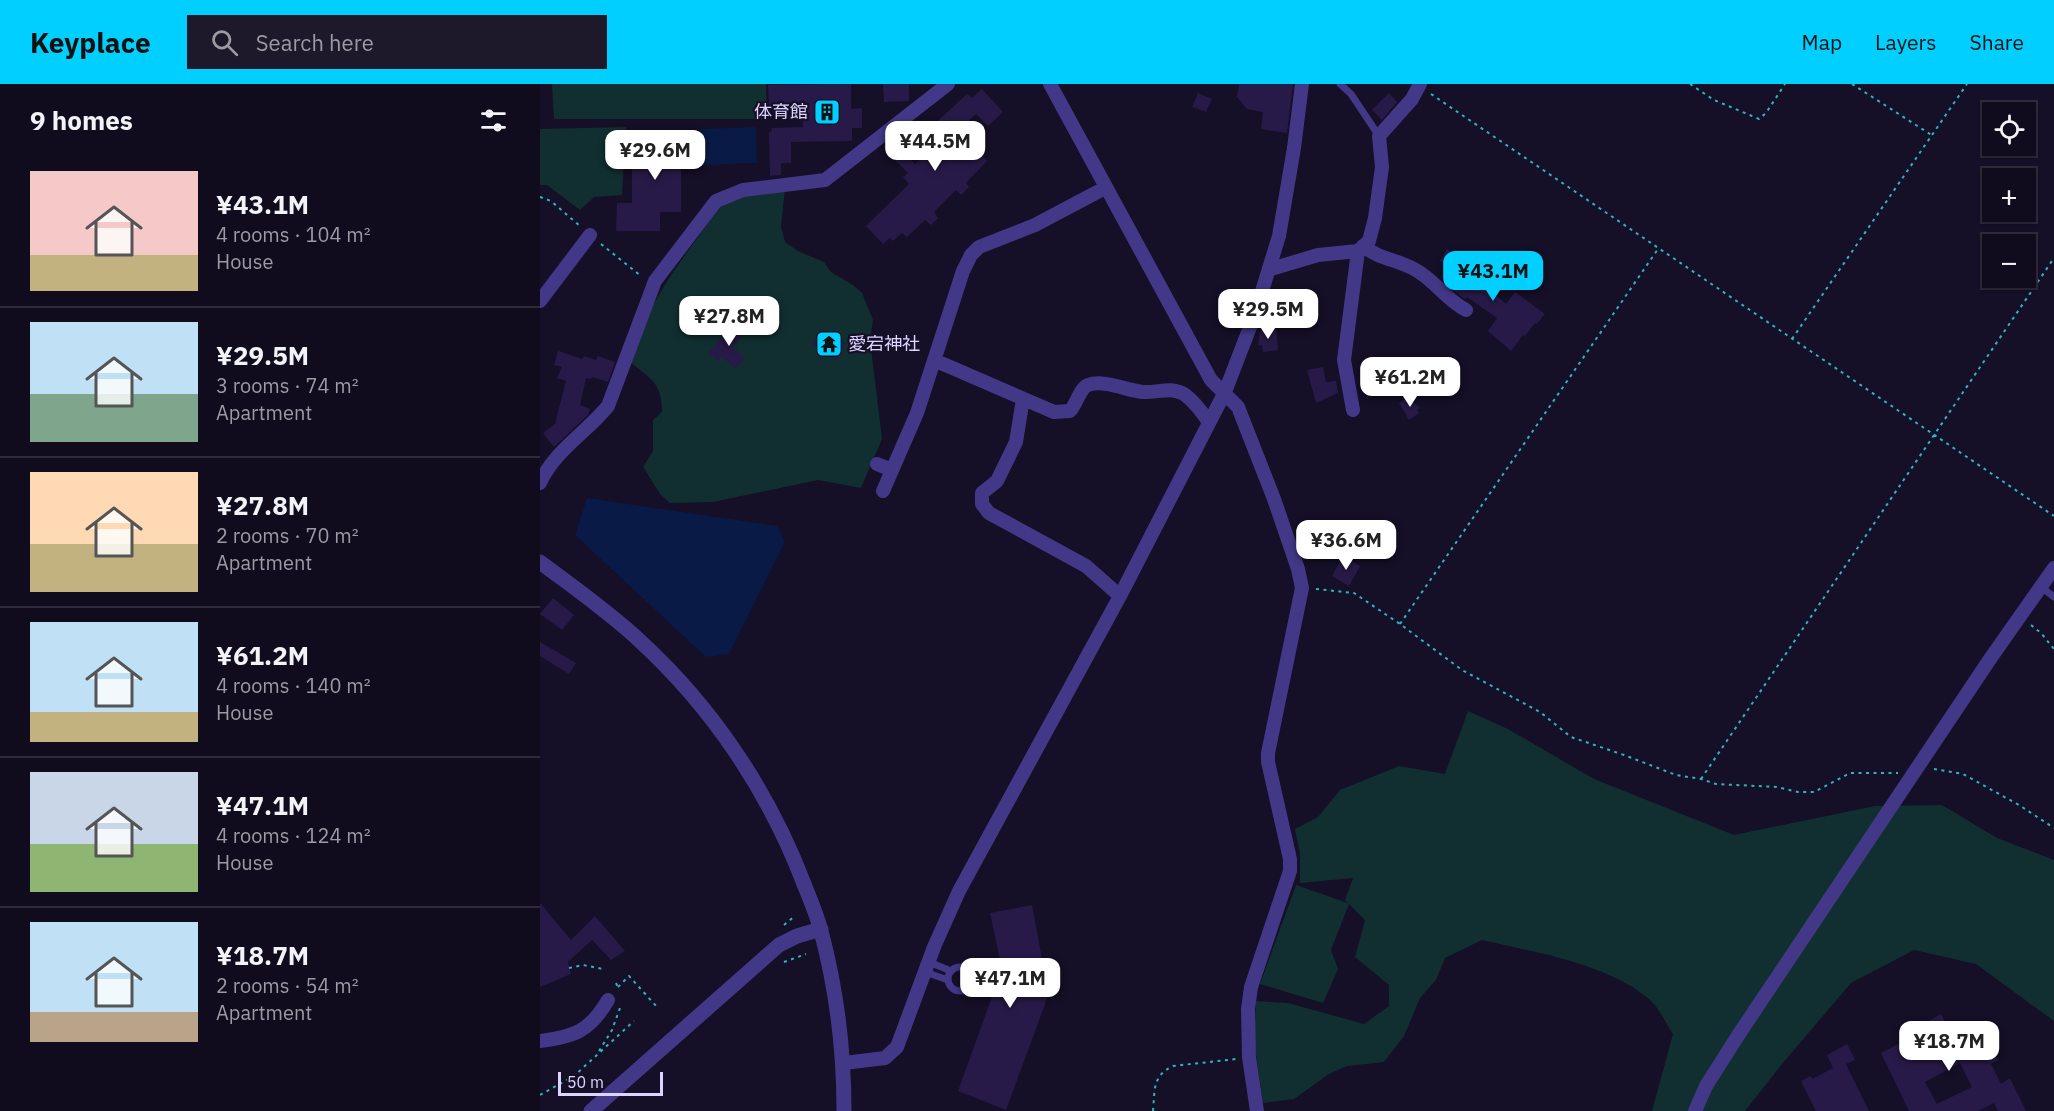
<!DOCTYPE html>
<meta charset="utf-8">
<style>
:root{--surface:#100b1d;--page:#1e192a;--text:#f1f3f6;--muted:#9c9ba4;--line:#302b3b;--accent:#01cfff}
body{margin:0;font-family:"IBM Plex Sans","Noto Sans JP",sans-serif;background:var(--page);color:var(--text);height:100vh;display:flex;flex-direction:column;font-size:22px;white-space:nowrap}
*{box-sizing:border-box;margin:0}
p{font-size:20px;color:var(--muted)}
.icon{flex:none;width:33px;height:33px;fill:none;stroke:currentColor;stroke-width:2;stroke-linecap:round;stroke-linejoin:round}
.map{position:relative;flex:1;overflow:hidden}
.panel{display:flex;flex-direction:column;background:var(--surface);width:540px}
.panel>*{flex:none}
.buttons{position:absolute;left:1442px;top:18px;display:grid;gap:12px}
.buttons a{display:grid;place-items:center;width:54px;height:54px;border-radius:0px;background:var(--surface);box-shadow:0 2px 4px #0004,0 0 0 2px var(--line);font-size:30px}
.scale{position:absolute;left:18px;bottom:15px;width:105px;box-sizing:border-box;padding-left:6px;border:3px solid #ddd5ff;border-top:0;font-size:16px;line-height:21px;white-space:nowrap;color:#ddd5ff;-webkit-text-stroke:4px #150f27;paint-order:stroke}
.price{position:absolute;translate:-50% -51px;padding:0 14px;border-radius:12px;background:#fff;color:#222;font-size:20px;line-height:39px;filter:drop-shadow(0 2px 3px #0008)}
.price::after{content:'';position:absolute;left:50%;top:36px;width:18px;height:14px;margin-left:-9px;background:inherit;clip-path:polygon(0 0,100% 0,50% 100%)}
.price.active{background:var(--accent);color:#111}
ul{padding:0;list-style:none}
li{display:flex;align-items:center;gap:18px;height:150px;padding:0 30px}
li+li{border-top:2px solid var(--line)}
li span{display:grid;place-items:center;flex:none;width:168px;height:120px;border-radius:0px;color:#555}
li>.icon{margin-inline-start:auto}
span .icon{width:72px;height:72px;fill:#fffc;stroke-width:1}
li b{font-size:26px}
h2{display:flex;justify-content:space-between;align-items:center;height:72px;padding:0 30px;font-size:26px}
header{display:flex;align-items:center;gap:36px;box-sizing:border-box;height:84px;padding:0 30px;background:var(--accent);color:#111}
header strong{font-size:28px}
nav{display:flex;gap:33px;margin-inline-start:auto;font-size:21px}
.search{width:420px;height:54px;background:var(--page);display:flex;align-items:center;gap:15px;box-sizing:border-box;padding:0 21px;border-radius:0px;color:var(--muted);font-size:22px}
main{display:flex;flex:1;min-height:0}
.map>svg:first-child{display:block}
</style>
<header>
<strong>Keyplace</strong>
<div class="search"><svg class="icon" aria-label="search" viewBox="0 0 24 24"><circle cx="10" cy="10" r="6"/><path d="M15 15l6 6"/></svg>Search here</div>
<nav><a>Map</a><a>Layers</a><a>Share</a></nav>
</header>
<main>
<section class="panel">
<h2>9 homes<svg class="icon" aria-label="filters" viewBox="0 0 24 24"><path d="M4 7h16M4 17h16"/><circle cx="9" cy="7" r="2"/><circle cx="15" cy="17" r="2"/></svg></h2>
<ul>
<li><span style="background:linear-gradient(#f6c9c9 70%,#c2b280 0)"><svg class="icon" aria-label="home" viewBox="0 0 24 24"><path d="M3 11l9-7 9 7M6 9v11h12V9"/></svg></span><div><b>¥43.1M</b><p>4 rooms · 104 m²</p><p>House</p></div></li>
<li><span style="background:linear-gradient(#bfe0f5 60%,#7fa58c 0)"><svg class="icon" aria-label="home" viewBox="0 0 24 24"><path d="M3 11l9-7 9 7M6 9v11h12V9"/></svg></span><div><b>¥29.5M</b><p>3 rooms · 74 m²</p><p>Apartment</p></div></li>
<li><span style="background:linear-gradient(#ffd9b3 60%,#c2b280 0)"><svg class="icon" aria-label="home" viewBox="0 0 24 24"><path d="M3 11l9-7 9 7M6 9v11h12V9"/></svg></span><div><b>¥27.8M</b><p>2 rooms · 70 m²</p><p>Apartment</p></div></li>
<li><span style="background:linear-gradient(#bfe0f5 75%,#c2b280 0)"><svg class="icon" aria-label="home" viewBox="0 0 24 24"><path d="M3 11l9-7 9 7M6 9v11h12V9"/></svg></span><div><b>¥61.2M</b><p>4 rooms · 140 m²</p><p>House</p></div></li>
<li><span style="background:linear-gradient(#c9d6e8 60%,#8fb573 0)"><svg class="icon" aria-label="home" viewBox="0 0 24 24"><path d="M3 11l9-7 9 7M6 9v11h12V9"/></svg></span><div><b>¥47.1M</b><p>4 rooms · 124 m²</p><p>House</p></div></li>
<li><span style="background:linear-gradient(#bfe0f5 75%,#b9a48a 0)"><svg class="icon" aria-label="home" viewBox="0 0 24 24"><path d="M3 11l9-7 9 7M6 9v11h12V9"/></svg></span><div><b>¥18.7M</b><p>2 rooms · 54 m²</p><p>Apartment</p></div></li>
</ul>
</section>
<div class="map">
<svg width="1514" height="1027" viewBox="0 0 1514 1027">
<rect width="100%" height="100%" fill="#150f27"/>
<path fill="#112f31" d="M12 0H226L227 35H14Z
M86 43 82 111 54 113 40 126 7 101H0V45Z
M245 104 241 143 245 158 258 167 284 178 291 188 313 201 322 209 333 236 330 256 342 355 321 404 278 396 173 418 130 419 120 410 103 383 113 367V336L122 328C122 299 111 295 90 278 99 257 106 234 117 214 137 179 163 149 184 115Z
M928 627 968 645 1054 695 1194 751 1335 722 1402 721 1457 754 1514 776V937L1436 880 1374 866 1311 899 1242 980 1205 1027H1112L1133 950C1126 940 1120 925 1110 916 1069 880 994 868 942 856L905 874 896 896 880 914 864 952 844 978 807 982 789 990 754 1015 723 1019 714 956 716 917 748 919 824 940 849 922V901L815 873 825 836 809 820 791 866 798 885 783 919 720 900 756 801 808 819 805 816 813 794 760 799V769L755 745 778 733 800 706 859 682 905 690Z"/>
<path fill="#091a46" d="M216 43 217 79 162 81 161 45Z
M47 414 237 442 245 458 189 570 166 573 35 451Z"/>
<path fill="#281a48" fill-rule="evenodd" d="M311 0V25L322 24V44H312V57L251 58V79H241V91L230 92 229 48H231L232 44 263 43 262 19 229 20 228 1Z
M343 0H369V17L344 18Z
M699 0H753L747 49 721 45 723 28 707 25 697 13Z
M442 5 463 28 448 42 436 30 411 52 429 73 437 66 447 77 426 99 429 103 421 111 416 106 394 128 398 134 391 141 385 136 367 153 362 149 353 157 350 154 343 160 326 142 369 100 363 93 368 89 350 71 359 63 375 80 398 58 388 46 427 10 432 14Z
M658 9 672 15 666 28 652 23Z
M849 9 857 18 842 36 832 26Z
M133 51H158V73H141V128H120V147H76L77 119H92V54H133Z
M907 165 942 186 937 195 966 220 975 208 1005 230 997 240 995 239 985 252 983 251 971 267 948 247 957 234 927 213 926 215 922 213 911 204 909 200 917 187 900 177Z
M197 238 207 247 192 263 205 274 196 285 182 273 178 277 168 269 187 247 188 248Z
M736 244 738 266 723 268 722 261 718 262 720 246Z
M282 245 306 260 297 275 272 260Z
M18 267 42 275 44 272 56 276 58 272 75 278 68 298 52 293 51 295 46 294 40 321 50 325 48 331 14 363 3 349 15 340 26 297 17 294 22 283 14 281Z
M783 283 786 298 796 297 798 309 776 319 767 286Z
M868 313 880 324 877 326 879 329 869 336 859 319Z
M803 472 820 482 809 502 792 492Z
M13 514 34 531 22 546 0 530Z
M0 558 36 579 29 590 0 572Z
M0 819 31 856 55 832 85 867 71 876 52 856 28 878 31 890 0 903Z
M492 821 502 875 519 882 466 1026 418 1007 462 885 450 829Z
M1401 930 1418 961 1445 945 1454 962 1452 964 1458 976 1451 980 1461 1000 1470 994 1486 1027H1458L1454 1019 1438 1027H1369L1341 969 1377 950 1374 945ZM1420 979 1432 1003 1397 1020 1385 998Z
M1307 960 1315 976 1306 980 1329 1027H1276L1261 997 1271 992 1272 995 1293 984 1287 971Z"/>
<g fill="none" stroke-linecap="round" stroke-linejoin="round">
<path stroke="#2cb7bc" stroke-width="2" stroke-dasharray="3 4.5" stroke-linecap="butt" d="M1150 0 1174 16 1219 35 1226 29 1245 0
M1312 0 1393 52
M891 10 1514 432
M0 113 11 117 41 143
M61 160 101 192
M1252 255 1427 0
M776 505 814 509 860 540 922 586 1000 628 1031 653 1084 671 1136 691 1161 695 1176 700 1237 703 1258 708H1274L1310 689H1358
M860 540 1118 165
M1491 541 1501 549 1514 565
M1394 685 1423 690 1479 721 1514 744
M1161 695 1514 174
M244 841 255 832
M244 878 266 870
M29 884 43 881 63 885
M76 899 79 906
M78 903 89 892 117 923
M59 967 72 946 80 924
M0 1011 34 992 94 937
M613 1027C615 1006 612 992 633 982L696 975"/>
<path stroke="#423887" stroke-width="7" d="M800 0 811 10 839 52
M1501 503 1514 513
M389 878 411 887
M408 895a12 12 0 1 1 24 0a12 12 0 1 1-24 0Z
M385 888 408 896"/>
<path stroke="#423887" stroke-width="14" d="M510 0 671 296 698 323 734 415 758 485 762 504 728 669V678L750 775V787L711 903 708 925 709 973 717 1027
M823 162C841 176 856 175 874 185 894 195 906 216 926 226
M731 185 778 171 818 167 829 157 835 134 842 83 839 52 872 15 880 0
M0 217 50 151
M394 276 514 328 530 327C537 319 540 304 548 301 564 295 588 307 603 308 618 309 630 302 644 310 654 317 662 328 669 338
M483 315 476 358 457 397 442 409V420L449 429 546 482 580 512
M813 326 804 276 818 167
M337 380 352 386
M0 399C14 367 47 348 68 322L115 197 176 117 203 106 285 96 408 0
M343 407 377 329 423 187 431 171 439 163 495 141 565 104
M0 957C34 953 50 947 68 916
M304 979 345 974 357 963 394 863 419 807 580 512 685 308 715 230 739 152 754 64 762 0
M1155 1027 1166 1002 1199 950 1450 575 1514 484"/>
<path stroke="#423887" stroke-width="15" d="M0 478C33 503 69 528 100 557 173 624 229 708 264 800 270 815 277 831 281 847 297 907 304 966 304 1027
M51 1027 239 861 257 852 281 845"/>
</g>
<defs>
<symbol id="building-square" viewBox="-11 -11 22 22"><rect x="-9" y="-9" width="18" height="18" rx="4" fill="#01cfff" stroke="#150f27"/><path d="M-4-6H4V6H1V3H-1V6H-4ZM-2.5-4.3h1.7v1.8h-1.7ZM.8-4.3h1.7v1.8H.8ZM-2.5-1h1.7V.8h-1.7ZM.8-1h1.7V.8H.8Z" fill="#111"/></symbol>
<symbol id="temple-square" viewBox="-11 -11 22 22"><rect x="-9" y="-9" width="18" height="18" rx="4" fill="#01cfff" stroke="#150f27"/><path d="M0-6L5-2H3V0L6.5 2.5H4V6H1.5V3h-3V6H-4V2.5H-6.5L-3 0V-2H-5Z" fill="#111"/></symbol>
</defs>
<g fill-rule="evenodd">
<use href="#building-square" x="272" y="13" width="30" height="30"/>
<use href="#temple-square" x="274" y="245" width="30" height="30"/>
</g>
<g text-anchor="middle" stroke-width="4.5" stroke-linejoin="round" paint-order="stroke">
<g font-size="18" fill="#ddd5ff" stroke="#150f27" text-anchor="end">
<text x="268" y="34">体育館</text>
<text x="308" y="266" text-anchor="start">愛宕神社</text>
</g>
</g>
</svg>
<div class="buttons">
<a><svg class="icon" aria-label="locate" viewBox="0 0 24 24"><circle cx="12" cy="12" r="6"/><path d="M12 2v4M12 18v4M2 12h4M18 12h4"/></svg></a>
<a>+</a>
<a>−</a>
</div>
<div class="scale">50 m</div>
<b class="price" style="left:395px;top:88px">¥44.5M</b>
<b class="price" style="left:115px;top:97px">¥29.6M</b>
<b class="price active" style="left:953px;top:218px">¥43.1M</b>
<b class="price" style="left:728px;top:256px">¥29.5M</b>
<b class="price" style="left:189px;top:263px">¥27.8M</b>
<b class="price" style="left:870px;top:324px">¥61.2M</b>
<b class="price" style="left:806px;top:487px">¥36.6M</b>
<b class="price" style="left:470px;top:925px">¥47.1M</b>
<b class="price" style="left:1409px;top:988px">¥18.7M</b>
</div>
</main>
